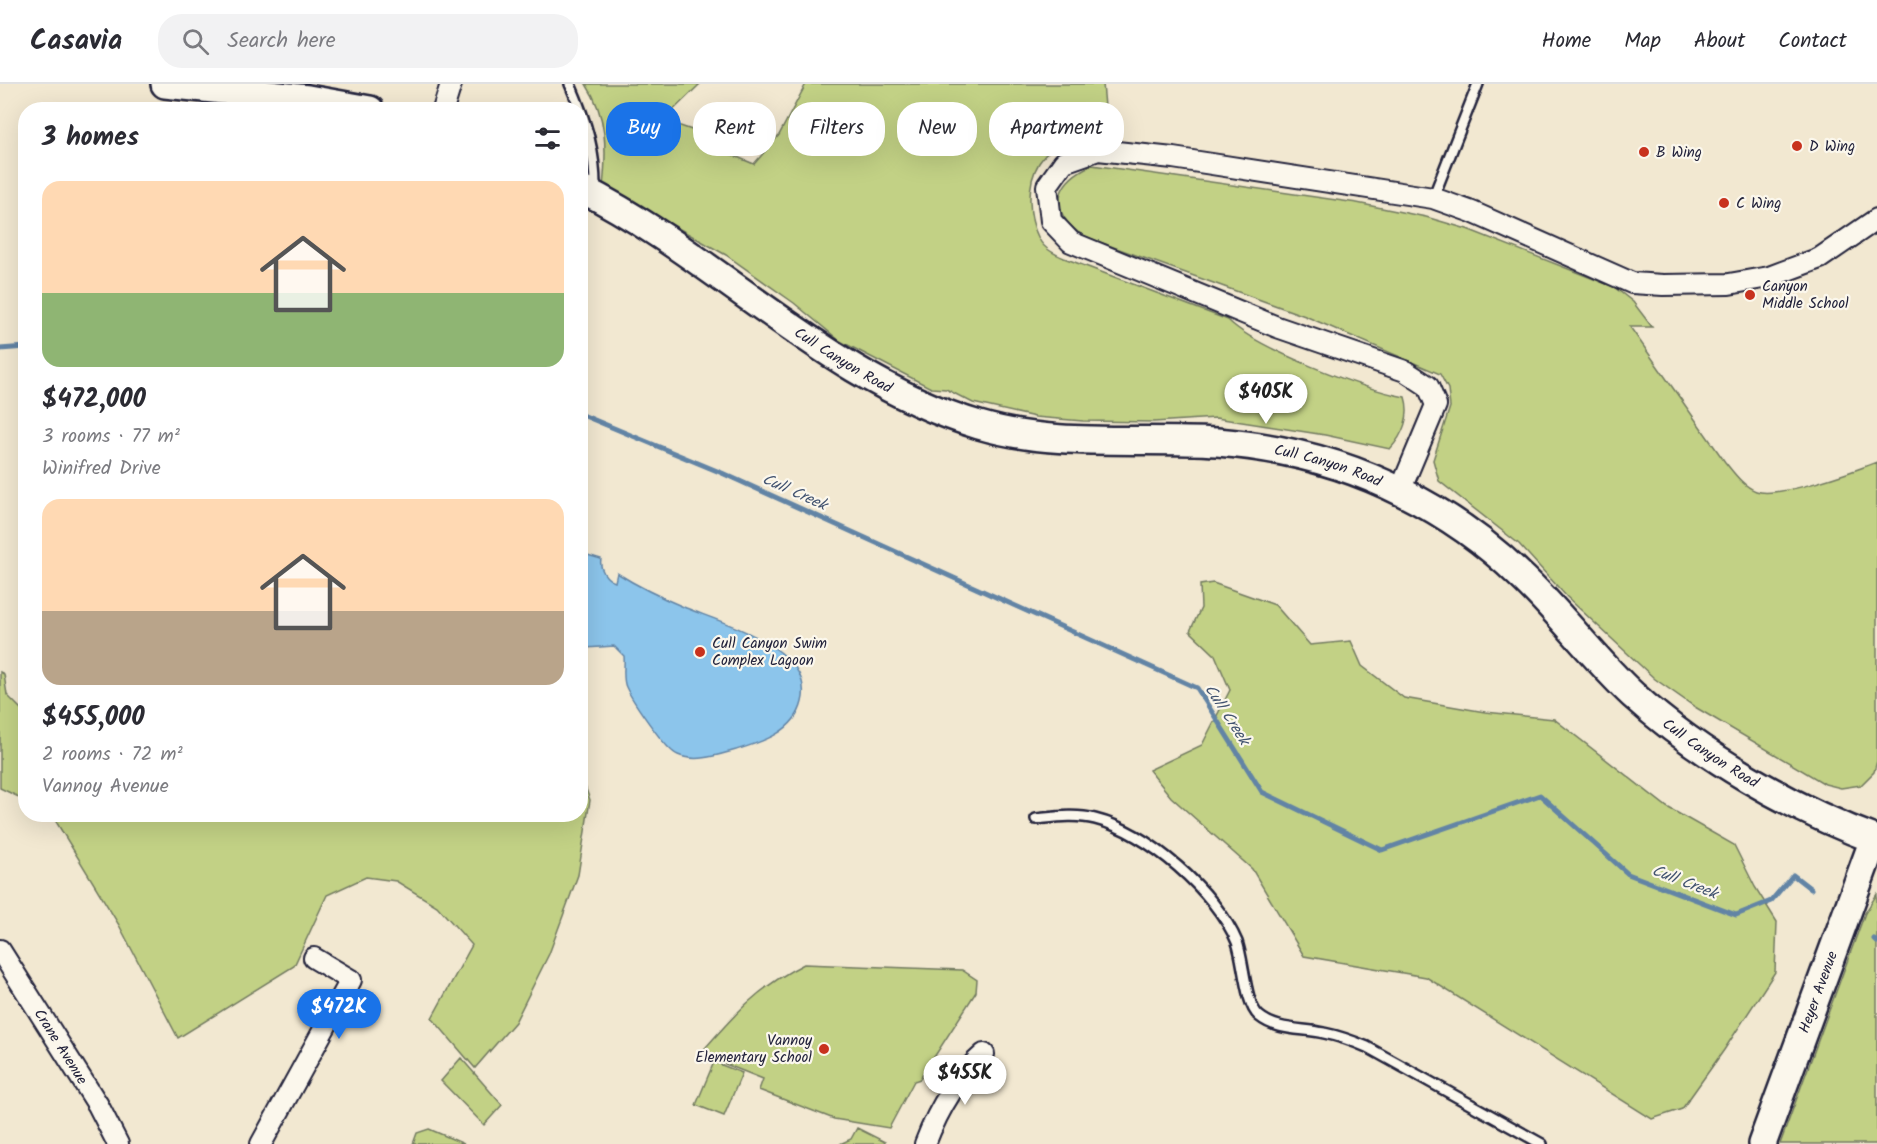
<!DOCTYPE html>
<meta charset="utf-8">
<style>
:root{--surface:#fff;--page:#f2f2f3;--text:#2b2b33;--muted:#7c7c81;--line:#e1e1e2;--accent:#1a73e8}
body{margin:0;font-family:Kalam,sans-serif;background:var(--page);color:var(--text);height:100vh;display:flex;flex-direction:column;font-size:22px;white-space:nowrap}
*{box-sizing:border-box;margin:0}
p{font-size:20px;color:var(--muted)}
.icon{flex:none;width:33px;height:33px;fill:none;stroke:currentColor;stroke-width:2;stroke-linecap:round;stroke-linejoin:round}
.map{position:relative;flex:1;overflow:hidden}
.panel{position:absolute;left:18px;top:18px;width:570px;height:720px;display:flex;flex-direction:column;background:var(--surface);border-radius:24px;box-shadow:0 6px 24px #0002}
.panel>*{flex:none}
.top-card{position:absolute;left:606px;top:18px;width:570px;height:54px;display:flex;gap:12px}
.price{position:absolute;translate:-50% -51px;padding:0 14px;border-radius:21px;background:#fff;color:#222;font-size:20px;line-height:39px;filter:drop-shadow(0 2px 3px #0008)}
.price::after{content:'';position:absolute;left:50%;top:36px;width:18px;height:14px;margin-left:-9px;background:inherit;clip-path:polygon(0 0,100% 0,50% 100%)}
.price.current{background:var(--accent);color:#fff}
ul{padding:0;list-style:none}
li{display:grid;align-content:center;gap:12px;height:318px;padding:0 24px}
li span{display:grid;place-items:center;height:186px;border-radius:18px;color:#555}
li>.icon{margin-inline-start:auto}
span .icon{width:108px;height:108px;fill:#fffc;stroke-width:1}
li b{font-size:26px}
h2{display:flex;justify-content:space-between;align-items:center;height:72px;padding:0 24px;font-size:26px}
.chip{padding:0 21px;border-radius:24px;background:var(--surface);box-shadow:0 6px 24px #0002;font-size:21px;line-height:54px}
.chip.current{background:var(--accent);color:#fff}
header{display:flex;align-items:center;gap:36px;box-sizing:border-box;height:84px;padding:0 30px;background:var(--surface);border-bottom:2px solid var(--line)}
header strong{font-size:28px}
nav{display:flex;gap:33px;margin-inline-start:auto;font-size:21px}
.search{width:420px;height:54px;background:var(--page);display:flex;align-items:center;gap:15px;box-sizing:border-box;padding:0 21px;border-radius:24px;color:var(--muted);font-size:22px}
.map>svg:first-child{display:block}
</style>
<header>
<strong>Casavia</strong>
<div class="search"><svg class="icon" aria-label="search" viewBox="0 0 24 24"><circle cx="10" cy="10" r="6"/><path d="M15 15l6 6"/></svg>Search here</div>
<nav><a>Home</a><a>Map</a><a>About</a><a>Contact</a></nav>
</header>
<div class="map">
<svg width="1877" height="1060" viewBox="0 0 1877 1060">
<rect width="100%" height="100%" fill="#f2e8d1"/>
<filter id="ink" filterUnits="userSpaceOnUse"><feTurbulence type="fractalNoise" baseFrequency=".0167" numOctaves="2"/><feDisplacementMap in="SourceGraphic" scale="12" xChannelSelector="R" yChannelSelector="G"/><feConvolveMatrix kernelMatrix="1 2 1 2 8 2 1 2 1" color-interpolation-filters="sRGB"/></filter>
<g filter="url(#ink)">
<path fill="#c2d185" stroke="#727a60" stroke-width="1.5" d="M586 0H700L663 36 709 52 730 70 754 80 779 51 806 0H1103L1107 45C1083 50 1053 56 1039 79 1026 100 1028 134 1039 155 1044 165 1055 170 1064 174L1228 236C1257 265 1363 305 1405 313 1411 332 1403 351 1390 365L1325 351 1216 334 1154 338 1083 337 1035 333 973 319 946 305 931 304 840 257 794 219 726 171 603 102C607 65 607 32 586 0Z
M1092 81 1357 119 1426 133 1467 145 1614 203 1633 218 1652 243H1630L1725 378C1734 389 1743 402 1756 407 1777 415 1854 387 1877 378V677L1874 688 1861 701 1841 704 1825 700 1695 623 1655 595 1567 513 1519 460 1439 397 1433 376 1450 323 1448 305 1440 290 1305 232 1108 161C1099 157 1086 154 1078 148 1045 122 1060 95 1092 81Z
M1213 499 1275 521 1310 561 1351 557 1362 582 1404 614 1485 628 1554 635 1667 723 1734 761 1755 803 1777 838 1775 888 1724 966 1682 1025 1652 1035 1426 893 1304 872 1252 785 1171 713 1149 686 1202 661 1230 606 1215 571 1190 547 1201 524 1200 501Z
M0 588 4 590 7 611 25 629V716L0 704Z
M581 691 590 716 578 791 549 870 515 938 475 984 432 934 472 861 437 822 396 797 366 793 327 811 294 882 178 954 119 841 52 731 580 730Z
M1877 810V1060H1780L1865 829Z
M804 880 962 886 977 896 976 908 920 995 914 997 889 1044 834 1035 759 1006 763 995 700 970C733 932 758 903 804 880Z
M461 974 502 1021 484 1041 441 997Z
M714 978 742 989 724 1032 696 1021Z
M857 1044 885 1058 884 1060H840L851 1055Z
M429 1045 464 1060H413L417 1049Z"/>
<path fill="#8cc5eb" stroke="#6284a5" stroke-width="1.5" d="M581 469 601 475C599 485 606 495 615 498L617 489C639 503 662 514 686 524 723 539 816 565 802 618 795 648 762 658 736 666 718 671 696 679 678 671 666 667 632 616 626 603 622 595 625 581 624 572L614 562 586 564 581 558Z"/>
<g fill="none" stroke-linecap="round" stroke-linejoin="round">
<path stroke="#6284a5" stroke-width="5" d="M0 265 26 263
M580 330 722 389 1197 604 1262 708 1382 766 1540 711 1628 790 1736 831 1771 817 1793 791 1811 805
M1874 855 1877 858"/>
<defs>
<path id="lane" d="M570 0C586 37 596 68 595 109
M1433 114 1478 0
M1036 735C1056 733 1076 730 1095 735 1148 748 1216 808 1237 858 1244 877 1245 920 1259 932 1277 947 1302 944 1324 949 1339 952 1353 957 1367 963L1542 1060"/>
<g id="street">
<path d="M443 26 451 0"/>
<path d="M1400 407 1436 321 1428 302 1405 287 1277 243 1071 158 1051 137 1047 102 1064 78 1098 66 1173 74 1433 114 1472 128 1632 199 1663 201 1729 200 1769 193 1820 174 1877 135"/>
<path id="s1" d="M0 866 98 1021 118 1060"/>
<path d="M261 1060 351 896 314 874"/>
<path d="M925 1060C938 1026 957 993 984 970"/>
</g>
<g id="secondary">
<path d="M165 0 308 15 370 26"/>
<path id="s2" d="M580 104C718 173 828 296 979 341 1057 364 1137 353 1217 358 1283 363 1345 379 1404 409 1446 430 1486 458 1520 491 1560 528 1593 574 1633 611 1699 671 1793 725 1877 756"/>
<path id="s3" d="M1762 1060 1874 755"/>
</g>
</defs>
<use href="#lane" stroke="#22223b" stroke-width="14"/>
<use href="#street" stroke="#22223b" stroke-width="24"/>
<use href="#secondary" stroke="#22223b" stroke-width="32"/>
<use href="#lane" stroke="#fbf7ec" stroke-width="9"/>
<use href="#street" stroke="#fbf7ec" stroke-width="20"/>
<use href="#secondary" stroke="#fbf7ec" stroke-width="27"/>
</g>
</g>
<g fill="#c8321e" stroke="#fbf7ec" stroke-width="2">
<circle cx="1797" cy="62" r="6"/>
<circle cx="1644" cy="68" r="6"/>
<circle cx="1724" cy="119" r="6"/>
<circle cx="1750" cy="211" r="6"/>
<circle cx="700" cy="568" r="6"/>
<circle cx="824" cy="965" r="6"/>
</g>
<g text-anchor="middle" stroke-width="4.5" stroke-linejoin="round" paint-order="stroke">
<g font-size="15" fill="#22223b" stroke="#fbf7ec" text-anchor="start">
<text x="1809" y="67">D Wing</text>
<text x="1656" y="73">B Wing</text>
<text x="1736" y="124">C Wing</text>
<text x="1762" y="207">Canyon<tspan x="1762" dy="17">Middle School</tspan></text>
<text x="712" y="564">Cull Canyon Swim<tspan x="712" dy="17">Complex Lagoon</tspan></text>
<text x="812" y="961" text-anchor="end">Vannoy<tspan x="812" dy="17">Elementary School</tspan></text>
</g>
<g font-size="15" fill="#22223b" stroke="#fbf7ec">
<text dy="5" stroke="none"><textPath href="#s2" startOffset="315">Cull Canyon Road</textPath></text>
<text dy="5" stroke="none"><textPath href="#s2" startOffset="819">Cull Canyon Road</textPath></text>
<text dy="5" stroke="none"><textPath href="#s2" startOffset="1305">Cull Canyon Road</textPath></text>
<text dy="5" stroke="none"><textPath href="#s3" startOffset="162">Heyer Avenue</textPath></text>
<text dy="5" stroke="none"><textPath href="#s1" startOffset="114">Crane Avenue</textPath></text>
</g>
<g font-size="16" font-style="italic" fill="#425370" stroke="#fbf7ec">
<text transform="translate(795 407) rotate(24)" y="6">Cull Creek</text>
<text transform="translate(1228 630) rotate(57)" y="6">Cull Creek</text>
<text transform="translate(1685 797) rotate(21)" y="6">Cull Creek</text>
</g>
</g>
</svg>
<b class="price" style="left:1266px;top:341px">$405K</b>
<b class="price current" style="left:339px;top:956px">$472K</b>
<b class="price" style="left:965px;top:1022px">$455K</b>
<div class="top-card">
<a class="chip current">Buy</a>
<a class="chip">Rent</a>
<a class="chip">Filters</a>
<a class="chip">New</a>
<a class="chip">Apartment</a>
</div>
<section class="panel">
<h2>3 homes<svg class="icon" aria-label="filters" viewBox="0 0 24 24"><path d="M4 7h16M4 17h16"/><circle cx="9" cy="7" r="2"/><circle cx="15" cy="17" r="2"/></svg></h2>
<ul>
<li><span style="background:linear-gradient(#ffd9b3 60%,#8fb573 0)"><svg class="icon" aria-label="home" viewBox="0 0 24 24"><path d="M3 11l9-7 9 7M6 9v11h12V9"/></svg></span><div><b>$472,000</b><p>3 rooms · 77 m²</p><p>Winifred Drive</p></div></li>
<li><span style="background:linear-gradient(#ffd9b3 60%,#b9a48a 0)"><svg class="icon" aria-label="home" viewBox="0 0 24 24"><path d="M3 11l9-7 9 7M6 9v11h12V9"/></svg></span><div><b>$455,000</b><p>2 rooms · 72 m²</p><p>Vannoy Avenue</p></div></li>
</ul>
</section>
</div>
